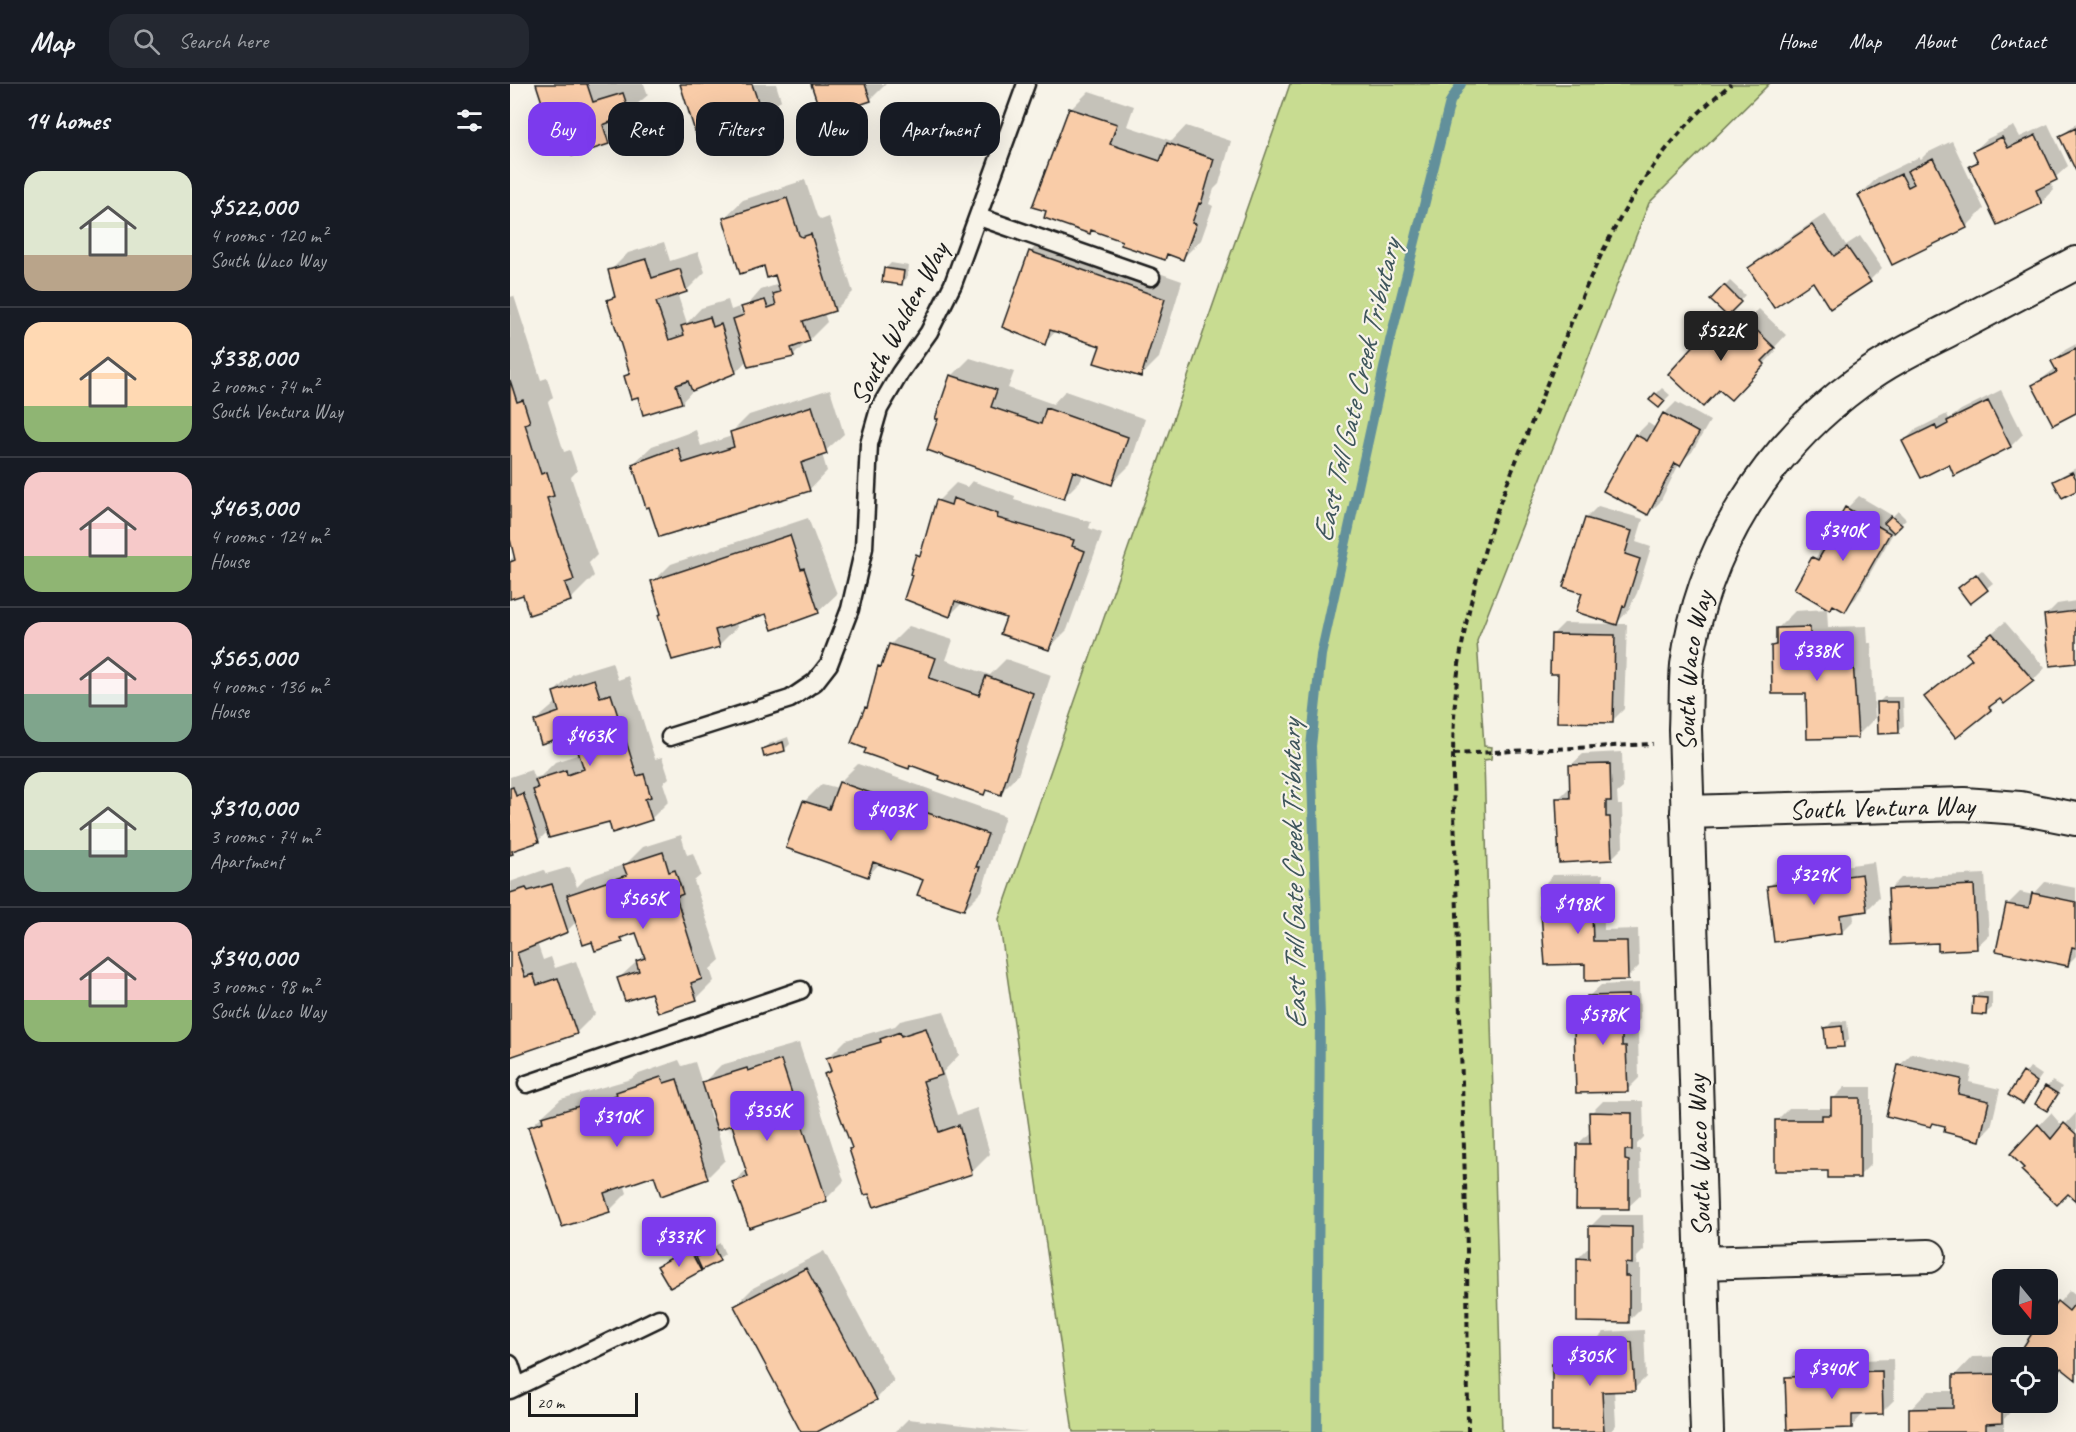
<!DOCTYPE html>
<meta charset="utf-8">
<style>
:root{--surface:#171b24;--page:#242831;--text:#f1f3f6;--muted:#9ea1a6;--line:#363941;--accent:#7c3aed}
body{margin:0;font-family:Caveat,sans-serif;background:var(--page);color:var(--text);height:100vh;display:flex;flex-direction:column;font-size:22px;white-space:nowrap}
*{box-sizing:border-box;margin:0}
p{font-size:20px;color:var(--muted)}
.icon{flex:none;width:33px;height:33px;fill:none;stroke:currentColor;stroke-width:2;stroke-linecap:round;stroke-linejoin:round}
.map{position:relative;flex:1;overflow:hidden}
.drawer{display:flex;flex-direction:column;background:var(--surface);width:510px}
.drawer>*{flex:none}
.top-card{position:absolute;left:18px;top:18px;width:570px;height:54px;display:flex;gap:12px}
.needle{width:39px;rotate:162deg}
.buttons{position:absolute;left:1482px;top:1185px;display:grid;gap:12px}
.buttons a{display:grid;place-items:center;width:66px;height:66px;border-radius:12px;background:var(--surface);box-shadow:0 6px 24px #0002;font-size:30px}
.scale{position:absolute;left:18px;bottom:15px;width:110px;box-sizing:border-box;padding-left:6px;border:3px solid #1c1c1c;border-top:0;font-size:16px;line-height:21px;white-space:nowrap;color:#1c1c1c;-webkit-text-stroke:4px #f7f3e8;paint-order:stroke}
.price{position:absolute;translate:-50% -51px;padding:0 14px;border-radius:6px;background:var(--accent);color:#fff;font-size:20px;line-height:39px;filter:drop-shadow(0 2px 3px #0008)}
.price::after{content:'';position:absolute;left:50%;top:36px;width:18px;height:14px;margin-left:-9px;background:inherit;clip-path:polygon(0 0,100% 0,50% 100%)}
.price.selected{background:#222;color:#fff}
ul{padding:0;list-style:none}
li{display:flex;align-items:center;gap:18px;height:150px;padding:0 24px}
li+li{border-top:2px solid var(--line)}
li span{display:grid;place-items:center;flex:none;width:168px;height:120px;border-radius:18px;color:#555}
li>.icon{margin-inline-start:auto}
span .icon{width:72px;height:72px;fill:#fffc;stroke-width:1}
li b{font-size:26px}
h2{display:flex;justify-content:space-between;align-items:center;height:72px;padding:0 24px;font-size:26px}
.chip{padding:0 21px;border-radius:18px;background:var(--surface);box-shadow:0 6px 24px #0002;font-size:21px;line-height:54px}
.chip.selected{background:var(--accent);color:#fff}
header{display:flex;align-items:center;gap:36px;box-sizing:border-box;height:84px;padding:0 30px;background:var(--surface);border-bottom:2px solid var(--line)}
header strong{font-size:28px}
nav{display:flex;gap:33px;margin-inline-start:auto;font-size:21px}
.search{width:420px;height:54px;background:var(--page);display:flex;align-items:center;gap:15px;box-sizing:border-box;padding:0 21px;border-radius:18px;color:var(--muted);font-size:22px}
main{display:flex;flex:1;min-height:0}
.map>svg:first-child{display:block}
</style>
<header>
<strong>Map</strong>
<div class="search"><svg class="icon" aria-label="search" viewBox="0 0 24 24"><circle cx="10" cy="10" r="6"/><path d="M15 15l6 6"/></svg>Search here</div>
<nav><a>Home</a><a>Map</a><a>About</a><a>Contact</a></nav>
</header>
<main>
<section class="drawer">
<h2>14 homes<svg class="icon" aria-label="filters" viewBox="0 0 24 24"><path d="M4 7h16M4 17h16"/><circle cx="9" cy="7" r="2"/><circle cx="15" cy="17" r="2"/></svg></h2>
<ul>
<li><span style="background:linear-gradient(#dfe7d0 70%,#b9a48a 0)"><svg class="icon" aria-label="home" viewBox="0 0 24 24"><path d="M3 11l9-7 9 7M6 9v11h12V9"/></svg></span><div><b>$522,000</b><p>4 rooms · 120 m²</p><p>South Waco Way</p></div></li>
<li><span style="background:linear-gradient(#ffd9b3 70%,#8fb573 0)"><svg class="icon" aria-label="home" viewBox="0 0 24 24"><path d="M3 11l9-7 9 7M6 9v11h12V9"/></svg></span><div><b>$338,000</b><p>2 rooms · 74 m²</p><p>South Ventura Way</p></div></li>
<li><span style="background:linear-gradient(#f6c9c9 70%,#8fb573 0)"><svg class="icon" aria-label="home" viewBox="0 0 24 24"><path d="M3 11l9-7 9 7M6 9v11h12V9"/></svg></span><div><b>$463,000</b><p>4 rooms · 124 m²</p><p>House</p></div></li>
<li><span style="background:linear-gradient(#f6c9c9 60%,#7fa58c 0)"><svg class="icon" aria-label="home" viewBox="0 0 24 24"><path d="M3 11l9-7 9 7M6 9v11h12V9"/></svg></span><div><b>$565,000</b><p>4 rooms · 136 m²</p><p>House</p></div></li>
<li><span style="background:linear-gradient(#dfe7d0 65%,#7fa58c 0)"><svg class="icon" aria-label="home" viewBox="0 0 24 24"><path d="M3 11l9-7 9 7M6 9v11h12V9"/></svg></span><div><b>$310,000</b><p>3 rooms · 74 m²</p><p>Apartment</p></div></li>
<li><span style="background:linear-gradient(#f6c9c9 65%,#8fb573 0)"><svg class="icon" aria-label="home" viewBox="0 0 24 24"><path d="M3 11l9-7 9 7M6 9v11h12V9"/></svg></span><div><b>$340,000</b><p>3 rooms · 98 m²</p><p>South Waco Way</p></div></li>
</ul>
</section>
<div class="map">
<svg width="1566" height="1348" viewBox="0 0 1566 1348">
<rect width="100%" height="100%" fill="#f7f3e8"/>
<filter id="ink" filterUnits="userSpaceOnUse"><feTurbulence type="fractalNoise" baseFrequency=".0167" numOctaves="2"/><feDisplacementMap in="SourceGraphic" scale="12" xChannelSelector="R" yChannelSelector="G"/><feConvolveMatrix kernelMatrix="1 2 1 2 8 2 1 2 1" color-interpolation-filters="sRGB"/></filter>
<g filter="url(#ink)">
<path fill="#c8dc91" stroke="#727c56" stroke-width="1.5" d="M780 0H1259L1139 119 967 557 974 662 982 663 981 675 974 676 992 1348H563L489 835Z"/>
<path fill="#0003" fill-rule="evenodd" d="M28 0H134L138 11 114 31 117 40 98 58 54 44Z
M171 0H266L271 16 253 34Z
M303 0H376L360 16Z
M579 7 624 22 617 42 662 57 676 42 721 57 709 100 704 105 699 120 703 122 691 156 673 174 659 169 655 174 614 156 583 145 580 148 561 25Z
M1566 39V83L1551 53Z
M1538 40 1558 82 1540 98 1544 106 1532 118 1488 139 1461 83 1468 75 1464 67 1477 55 1504 42 1510 53Z
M1442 57 1474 125 1456 143 1382 179 1350 111 1368 93 1409 73 1411 75 1417 69Z
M295 96 307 132 311 136 319 133 343 208 325 226 314 229 317 238 283 272 237 276 226 288 186 303 172 318 129 311 116 292 120 288 98 217 106 209 100 187 118 169 154 158 160 177 188 168 195 188 177 206 167 209 177 239 191 224 218 216 221 226 229 223 231 229 251 206 269 200 266 189 255 180 214 134 233 116Z
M1315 130 1336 161 1350 152 1372 184 1360 196H1303L1240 184 1252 172Z
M538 150 672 197 649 274 631 292 592 262 547 246 535 259 520 168Z
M381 179 399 182 397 194 392 199 375 185Z
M1220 197 1235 211 1221 226 1235 239 1249 225 1276 251 1263 265 1266 267 1233 302 1186 251 1207 229 1212 234 1217 230 1202 216Z
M4 212 31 296 37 294 43 313 38 318 54 368 60 366 67 387 61 393 87 471 79 479 84 492 60 516 14 509 0 514V476L6 471 0 450V213Z
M1566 260V328L1524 301 1546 284 1543 278 1555 266Z
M460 274 504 288 498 304 543 320 555 307 635 335 620 381 602 399 573 389 571 396 553 414 442 292Z
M1152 304 1160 311 1149 322 1146 310Z
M320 305 334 350 312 370 317 387 299 406 123 380 142 362 186 346 191 362 222 352 221 349 239 331Z
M1491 306 1513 350 1501 362 1445 390 1439 378 1393 358 1405 346 1437 330 1439 335 1451 326Z
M1166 318 1200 337 1182 368 1169 380 1150 418 1138 430 1126 351 1138 339 1146 344 1154 330Z
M1566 384V405L1545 397 1551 392Z
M462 397 505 412 504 416 581 438 579 444 592 449 557 546 539 564 498 534 453 518 440 531 408 471 413 465 428 417 446 399 457 403Z
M1349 412 1383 432 1388 427 1396 435 1386 444 1346 514 1334 526 1324 520 1320 524 1286 505 1337 424Z
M1088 422 1133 435 1126 458 1141 463 1127 509 1118 527 1106 540H1117L1114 625 1102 637 1050 589 1042 551 1054 539 1105 540 1074 508 1076 434Z
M298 434 327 510 308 528H257L226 538 227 543 209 561 149 531 152 528 143 498 161 480Z
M1472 486 1483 499 1460 518 1455 499Z
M1566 517V577L1535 532 1547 520Z
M1317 525 1318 543 1357 542 1358 559H1361L1365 634 1347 652 1297 608 1263 562 1267 558V545L1285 527Z
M1495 538 1535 584 1523 596 1491 614 1446 651 1416 613 1463 574 1458 569Z
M399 542 443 556 436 576 480 591 496 575 541 591 508 691 490 709 478 705 474 709 432 691 401 680 398 683 358 664 356 624 369 583 374 578 380 561Z
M102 578 108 596 119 592 145 675 152 673 159 694 153 699 159 717 141 735 100 736 38 747 28 757 0 767V693L21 686 24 694 31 692 45 678 70 670 67 660 54 651 25 637 47 618 44 608 63 590Z
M1374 613H1393L1394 642 1388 648 1368 619Z
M278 653 280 660 275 665 254 666 259 660Z
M1112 668 1113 704 1107 709 1108 721H1112L1113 763 1101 775 1048 715 1060 703V682L1073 670Z
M348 680 495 732 472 807 454 825 415 795 370 779 358 792 294 718 312 700 328 704 330 698Z
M171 751 177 771 183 769 191 791 184 797 210 876 200 885 204 897 186 915 142 907 108 895 135 870 127 847 118 850 112 857H83L67 837 57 847 27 859 33 876 41 873 45 884 66 877 85 930 67 948 0 971V798L34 786 36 790 60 783 67 803 77 793 116 780 133 763Z
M1364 778 1369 814 1357 826 1343 828 1344 836 1332 848 1259 803 1271 790Z
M1093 790 1094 846 1128 845 1129 882 1117 894 1076 878 1031 804 1043 791Z
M1475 790 1479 851 1466 863 1379 806 1391 794Z
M1535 798 1566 804V872L1558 880 1498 820 1510 808 1523 811Z
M1129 899 1130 935 1124 942V950H1128L1129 994 1117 1006 1065 945 1079 933 1078 913 1091 901Z
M1470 908H1482V924L1476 929 1464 913Z
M434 927 449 971 433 988 447 1031 467 1024 480 1070 462 1088 365 1122 340 1065 343 1062 316 990 321 984 318 974 336 956 385 942 390 937Z
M1337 937 1339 956 1333 961 1316 944 1322 938Z
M289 959 334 1097 316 1115 224 1098 237 1085 223 1039 207 1044 215 1076 197 1094 145 1090 114 1100 117 1109 99 1127 19 1044 51 1015 121 995 126 991 169 976 172 982 185 978 192 1000 211 981ZM201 1023 204 1033 201 1034 198 1024Z
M1402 969 1462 983 1459 998 1490 1005 1481 1043 1469 1055 1437 1041 1425 1038 1421 1041 1378 1031 1390 981Z
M1520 983 1532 991 1513 1018 1500 1010Z
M1542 997 1552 1003 1537 1025V1003Z
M1335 1003H1361V1080L1349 1092 1320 1085 1266 1037 1279 1024H1320L1323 1015Z
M1093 1017H1133L1134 1053 1127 1060V1065H1130L1131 1111 1118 1123 1068 1060 1081 1047V1029Z
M1541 1029 1553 1043 1566 1029V1115L1558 1108 1516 1084 1502 1070Z
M1092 1131H1133L1134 1166 1127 1173 1126 1181H1130V1225L1118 1237 1068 1174 1080 1162V1143Z
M210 1159 215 1170 190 1186 149 1182 185 1160 191 1170Z
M314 1167 384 1297 366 1315 303 1348H292L225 1222 243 1204Z
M1560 1206 1566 1211V1294L1552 1283 1538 1297V1274H1492V1318H1509L1494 1335V1348H1401L1400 1326 1418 1307H1444V1292L1462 1273 1509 1272 1530 1240H1538V1231Z
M1134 1246 1136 1293 1124 1305 1104 1306 1106 1341 1100 1348H1044V1281L1056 1268 1082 1267V1260L1094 1248Z
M1383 1275 1384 1316 1372 1328 1353 1330 1341 1343 1277 1294 1289 1282 1329 1280 1330 1284H1341L1349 1276Z
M398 1335 518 1348H385Z"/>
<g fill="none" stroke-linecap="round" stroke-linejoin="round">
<path stroke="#62909b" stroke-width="10" d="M807 1348 810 933 801 662 811 571 880 257 940 18 951 0"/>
</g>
<path fill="#f9cca8" stroke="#1c1c1c" stroke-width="1.5" d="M26 0H77L83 18 113 9 120 30 93 41 99 60 62 72 54 46 42 49Z
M170 0H242L254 35 188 57Z
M301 0H355L361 17 312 33Z
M559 24 607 40 600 60 650 77 657 59 704 75 691 120 689 119 682 139 686 140 673 176 657 170 655 176 611 161 612 157 581 146 580 150 534 134 536 127 522 123Z
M1566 44V87L1549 52Z
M1526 51 1547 96 1526 106 1532 120 1487 141 1459 82 1468 78 1463 67 1492 53 1498 64Z
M1423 74 1457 144 1382 181 1348 111 1391 90 1398 103 1404 100 1397 87Z
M277 114 289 151 292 153 301 150 325 227 293 237 300 257 281 264 284 273 238 283 223 235 234 231 231 223 255 216 258 224 266 221 263 210 270 208 265 191 257 194 254 182 230 190 213 134Z
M1302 141 1324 172 1337 163 1361 198 1320 225 1303 198 1264 224 1238 184Z
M519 167 655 215 631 293 584 279 590 262 540 246 535 261 492 243Z
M136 175 142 194 170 185 177 208 146 218 159 256 174 251 171 242 200 233 203 243 211 240 226 289 182 307 178 297 166 301 172 319 133 331 128 313 121 315 114 292 120 290 97 216 105 213 98 186Z
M374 184 394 187 392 201 372 198Z
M1214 201 1231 218 1217 232 1200 216Z
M1208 236 1223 250 1236 236 1265 264 1252 277 1255 280 1221 316 1209 306 1193 323 1158 290 1189 256 1184 251 1194 240 1199 245Z
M1566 265V329L1543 341 1522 301 1547 288 1541 277Z
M440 291 487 306 481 323 531 340 536 324 618 353 602 401 563 387 554 415 417 366 428 335H425Z
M0 296 7 318 13 316 20 338 15 340 31 390 37 388 44 412 37 414 64 496 55 499 61 517 19 531 13 511 0 515V478L5 476 0 455Z
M1145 309 1155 317 1149 324 1139 316Z
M1478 317 1501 363 1444 392 1439 380 1411 394 1392 357 1425 341 1427 346 1438 340 1437 337Z
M302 322 317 370 291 379 300 407 149 453 139 423 136 424 122 380 168 363 173 379 224 363 220 348Z
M1153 329 1189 349 1170 382 1165 379 1138 431 1093 407 1125 350 1137 357Z
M1562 388 1566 395V407L1552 414 1543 397Z
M443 414 488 430 487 434 564 456 562 462 575 467 539 566 490 550 496 534 445 517 440 533 394 515 402 491 400 490 406 470 410 472 426 416 441 421Z
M1335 423 1380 449 1335 528 1323 521 1320 526 1284 505 1302 473 1308 476 1315 464 1313 462Z
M1381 432 1392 441 1384 449 1374 439Z
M1075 434 1122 447 1115 470 1130 475 1115 523 1113 522 1107 541 1066 528 1072 509 1053 503Z
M280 451 291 485 294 484 309 529 262 546 256 530 205 546 210 563 162 576 148 531 151 530 141 497Z
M1466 490 1478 506 1460 520 1448 504Z
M1566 527V579L1540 582 1534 531Z
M1300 543V560L1339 559 1340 576H1343L1348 654 1297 655 1296 610H1262L1261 562 1266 561V544Z
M1482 549 1524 597 1494 620 1490 615 1479 623 1481 626 1446 654 1414 613 1462 575 1456 569Z
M1041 550 1105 551 1103 639 1047 638 1048 590H1040Z
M379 560 426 574 419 594 469 611 476 592 523 609 491 711 476 706 474 711 429 695 430 692 400 681 399 685 354 669 356 665 341 659 355 623 357 624 368 582 371 583Z
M84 595 90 613 101 610 127 692 134 690 141 713 135 715 142 736 102 749 99 738 39 754 23 706 28 704 25 696 56 686 57 691 74 685 66 662 57 664 53 653 31 660 24 637 49 628 43 608Z
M1367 618H1388L1389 649 1368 650Z
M273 658 275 667 254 673 252 665Z
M1100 680 1101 717H1096V733H1100L1102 776 1049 779 1046 714H1060L1059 681Z
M329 698 478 750 466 783H470L454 826 407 811 413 796 363 778 358 793 276 764 293 717 319 725Z
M3 703 6 712 13 709 29 758 2 767 3 770 0 771V704Z
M153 768 159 788 165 786 173 810 166 813 192 895 181 899 187 916 148 929 141 909 115 917 107 894 129 887 126 877 135 874 126 849 111 854 113 858 85 867 82 858 73 861 57 811 117 791 113 781Z
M1352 790 1357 827 1330 831 1332 849 1264 858 1257 802Z
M42 800 58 848 7 869 15 893 23 890 27 901 48 894 67 950 0 973V809L16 804 18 807Z
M1464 801 1467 865 1428 867V859L1381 861 1378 805Z
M1081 802 1083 857H1117L1118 896 1075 897V880L1035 881 1029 803Z
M1522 809 1566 818V864L1562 863 1558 882 1486 867 1496 820 1519 824Z
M1118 911 1119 949H1112V962H1116L1118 1008 1066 1009 1064 944H1078L1077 912Z
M1463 913 1477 914 1476 931 1462 930Z
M1332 942 1334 963 1316 964 1314 944Z
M416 944 432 991 413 997 429 1048 449 1041 462 1090 364 1123 359 1110 354 1111 339 1065 342 1064 314 990 321 987 316 974 371 958 370 955 390 948 391 952Z
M271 976 317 1117 239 1144 222 1098 238 1093 222 1041 207 1046 192 998 237 984 238 987Z
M1388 981 1451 995 1448 1010 1479 1017 1470 1057 1434 1048 1435 1042 1423 1039 1421 1043 1376 1032Z
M1513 988 1527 998 1513 1020 1498 1011Z
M151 993 154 999 167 995 198 1095 151 1112 144 1092 94 1109 100 1128 52 1143 18 1043 33 1038 32 1033 107 1011 106 1008Z
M1535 1002 1548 1010 1537 1027 1525 1020Z
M1321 1014H1350V1094H1318V1087H1265V1036H1312V1031H1321Z
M1079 1028 1122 1029V1066H1115V1076L1119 1077V1125H1066L1067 1060H1080Z
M1554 1039 1566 1050V1117L1558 1110 1547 1121 1511 1086 1514 1084 1500 1070 1528 1040 1541 1055Z
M1079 1142 1122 1143V1180L1115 1179V1192H1119V1239L1067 1238V1174L1079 1175Z
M179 1164 191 1187 160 1204 147 1182Z
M204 1164 210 1177 192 1186 186 1173Z
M296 1184 367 1316 307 1348H291L224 1222Z
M1547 1217 1559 1227 1566 1218V1296L1551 1284 1538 1299V1274H1506L1528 1240H1538V1229Z
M1122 1258 1125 1307 1092 1308 1094 1348H1042V1280L1081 1278 1080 1260Z
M1372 1287 1373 1330 1342 1331V1344L1277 1346 1275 1293 1318 1292V1296L1335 1295V1288Z
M1492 1290V1339L1476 1340V1348H1399V1325L1443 1324V1291Z"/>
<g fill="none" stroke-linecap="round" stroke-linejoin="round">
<defs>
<path id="lane" d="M469 133 641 193
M160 653 280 615 305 598 319 580 340 525 354 464 359 360 369 325 390 289 419 248 443 200 516 0
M17 1000 291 906
M0 1280 7 1302
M0 1306 149 1234"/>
<g id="street">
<path id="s1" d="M1177 728 1454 720 1510 724 1566 735"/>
<path d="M1191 1179 1419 1172"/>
<path id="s2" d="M1197 1348 1175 645C1176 624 1175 602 1177 581 1192 465 1257 365 1350 297 1378 276 1410 261 1441 245 1482 223 1524 201 1566 179"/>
</g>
</defs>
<use href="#lane" stroke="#1c1c1c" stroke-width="21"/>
<use href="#street" stroke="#1c1c1c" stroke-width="36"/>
<path stroke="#1c1c1c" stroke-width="4" stroke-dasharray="6 4.5" stroke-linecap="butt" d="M943 670 1143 660
M958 1348 957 1166 943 695C943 670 943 644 945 618 949 560 964 500 981 445 996 398 1017 352 1035 305 1080 189 1121 81 1221 0"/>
<use href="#lane" stroke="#f7f3e8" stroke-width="16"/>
<use href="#street" stroke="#f7f3e8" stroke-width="32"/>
</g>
</g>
<g text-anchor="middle" stroke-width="4.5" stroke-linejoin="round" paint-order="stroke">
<g font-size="28" fill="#1c1c1c" stroke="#f7f3e8">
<text transform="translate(388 239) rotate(-62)" y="10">South Walden Way</text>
<text dy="10" stroke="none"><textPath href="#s2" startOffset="762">South Waco Way</textPath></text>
<text dy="10" stroke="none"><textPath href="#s1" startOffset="195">South Ventura Way</textPath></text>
<text transform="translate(1188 1072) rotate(-92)" y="10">South Waco Way</text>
</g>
<g font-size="30" font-style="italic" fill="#3f565c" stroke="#f7f3e8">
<text transform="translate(846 307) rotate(-77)" y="10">East Toll Gate Creek Tributary</text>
<text transform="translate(783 791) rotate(-91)" y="10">East Toll Gate Creek Tributary</text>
</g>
</g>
</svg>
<div class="buttons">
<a><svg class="needle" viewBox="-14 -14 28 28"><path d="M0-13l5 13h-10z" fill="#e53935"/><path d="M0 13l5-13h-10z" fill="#9ea1a6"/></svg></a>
<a><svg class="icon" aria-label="locate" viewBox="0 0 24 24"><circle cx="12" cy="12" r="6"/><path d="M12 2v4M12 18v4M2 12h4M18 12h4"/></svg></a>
</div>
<div class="scale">20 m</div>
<b class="price selected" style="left:1211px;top:278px">$522K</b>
<b class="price" style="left:1333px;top:478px">$340K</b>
<b class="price" style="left:1307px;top:598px">$338K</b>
<b class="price" style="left:80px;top:683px">$463K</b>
<b class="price" style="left:381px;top:758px">$403K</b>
<b class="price" style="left:1304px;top:822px">$329K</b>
<b class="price" style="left:133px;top:846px">$565K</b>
<b class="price" style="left:1068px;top:851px">$198K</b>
<b class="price" style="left:1093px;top:962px">$578K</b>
<b class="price" style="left:257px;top:1058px">$355K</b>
<b class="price" style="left:107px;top:1064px">$310K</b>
<b class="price" style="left:169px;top:1184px">$337K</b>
<b class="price" style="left:1080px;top:1303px">$305K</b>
<b class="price" style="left:1322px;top:1316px">$340K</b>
<div class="top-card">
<a class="chip selected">Buy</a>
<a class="chip">Rent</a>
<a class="chip">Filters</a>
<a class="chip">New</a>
<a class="chip">Apartment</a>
</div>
</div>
</main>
